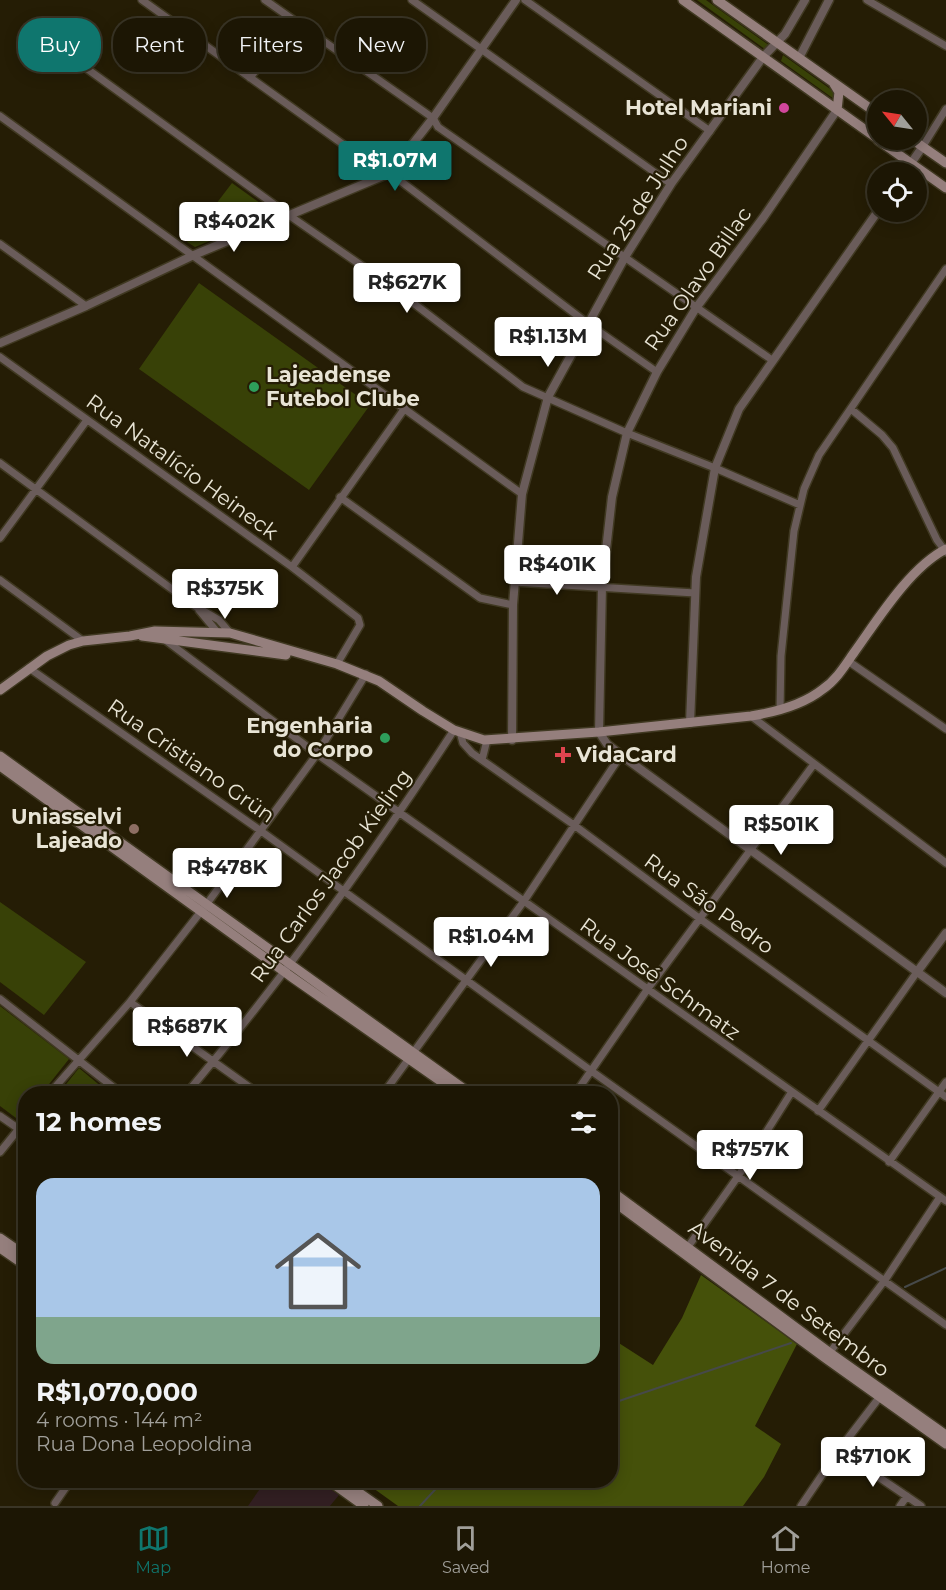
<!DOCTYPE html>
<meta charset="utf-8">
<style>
:root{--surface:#1c1604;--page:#251f0e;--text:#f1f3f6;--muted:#a09f9a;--line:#3a3526;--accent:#0f766e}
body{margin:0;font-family:Montserrat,sans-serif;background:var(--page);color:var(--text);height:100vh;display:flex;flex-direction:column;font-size:22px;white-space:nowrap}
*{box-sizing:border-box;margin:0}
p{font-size:20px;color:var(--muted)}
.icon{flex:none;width:33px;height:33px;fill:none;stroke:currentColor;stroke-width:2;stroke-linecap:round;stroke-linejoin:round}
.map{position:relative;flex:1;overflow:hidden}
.panel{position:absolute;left:18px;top:1086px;width:600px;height:402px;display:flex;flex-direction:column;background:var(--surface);border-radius:24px;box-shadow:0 3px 15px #0003,0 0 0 2px var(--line)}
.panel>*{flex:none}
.guide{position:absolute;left:18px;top:18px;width:600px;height:54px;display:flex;gap:12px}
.needle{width:39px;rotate:300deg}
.tools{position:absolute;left:867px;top:90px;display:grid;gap:12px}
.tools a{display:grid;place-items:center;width:60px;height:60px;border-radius:50%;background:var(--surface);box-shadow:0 3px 15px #0003,0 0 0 2px var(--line);font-size:30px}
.price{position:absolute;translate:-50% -51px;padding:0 14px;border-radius:6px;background:#fff;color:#222;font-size:20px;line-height:39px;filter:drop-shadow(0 2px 3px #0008)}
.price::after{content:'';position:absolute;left:50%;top:36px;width:18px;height:14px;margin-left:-9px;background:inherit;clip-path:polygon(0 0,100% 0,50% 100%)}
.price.active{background:var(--accent);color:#fff}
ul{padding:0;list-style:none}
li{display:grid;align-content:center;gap:12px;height:318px;padding:0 18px}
li span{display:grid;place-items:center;height:186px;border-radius:18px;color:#555}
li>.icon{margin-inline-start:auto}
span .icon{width:108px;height:108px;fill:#fffc;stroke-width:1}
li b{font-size:26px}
h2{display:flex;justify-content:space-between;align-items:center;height:72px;padding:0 18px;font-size:26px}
.pill{padding:0 21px;border-radius:24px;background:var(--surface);box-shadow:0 3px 15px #0003,0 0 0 2px var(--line);font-size:21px;line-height:54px}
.pill.active{background:var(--accent);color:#fff}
.tabs{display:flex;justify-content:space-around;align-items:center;height:84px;border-top:2px solid var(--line);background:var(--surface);font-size:16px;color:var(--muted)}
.tabs a{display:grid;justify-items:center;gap:3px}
.tabs .active{color:var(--accent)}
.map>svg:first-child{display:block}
</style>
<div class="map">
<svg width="946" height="1506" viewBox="0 0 946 1506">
<rect width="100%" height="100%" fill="#251d05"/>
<path fill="#321f22" d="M266 1480 318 1481 339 1495 330 1506H248Z"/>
<path fill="#384107" d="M697 0H706L770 46 766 50Z
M783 55 833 91 834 99 781 61Z
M232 183 275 214 195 247 187 242Z
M199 283 370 405 309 490 139 369Z
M0 902 86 962 44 1015 0 982Z
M0 1006 69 1059 42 1093 26 1094 25 1114 20 1121 0 1106Z
M79 1068 103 1088 99 1093H59Z"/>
<path fill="#45510a" d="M701 1275 797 1344 755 1426 781 1444 764 1477 743 1506H398L373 1488V1480H610L611 1338 653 1365 682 1318Z"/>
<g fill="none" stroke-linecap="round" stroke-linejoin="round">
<path stroke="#464949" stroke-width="2" d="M905 1287 946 1268
M610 1404 791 1343
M420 1506 444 1480"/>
<defs>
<path id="minor" d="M142 0 344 145 390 173 587 323 657 372
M265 0 433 118 438 127 772 360
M412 0 671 184
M525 0 710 131
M867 0 946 46
M57 47 290 216 391 286 523 387 627 433 715 468 800 505
M250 78 292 19
M0 116 522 494
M923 146 946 109
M0 244 86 306
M0 357 292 567 358 618 360 625 337 664
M851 409 882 435 893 448 937 540 946 552
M0 463 195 606 219 620 230 633
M340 497 480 598 513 605
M0 538 87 420
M292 567 405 408
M0 580 83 641
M514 582 695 593
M199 610 218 633
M164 639 317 754 946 1201
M848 661 946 729
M29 668 261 831 590 1070 946 1325
M780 710 781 656 794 531 804 489 819 455 946 269
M751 716 946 863
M460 732 463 743 472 753 574 825 699 918 946 1097
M482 760 487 740
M0 999 122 1094
M130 1002 259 1094
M49 1094 130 1002 206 905 317 754 366 674
M186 1094C283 979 372 856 454 730
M383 1094 524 901 621 755
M575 1094 647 990 814 764
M818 1111 917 972
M0 1116 26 1134
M0 1152 26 1120
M889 1162 946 1082
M685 1251 739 1175 791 1093
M827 1356 885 1280 940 1197
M839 1450 921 1506
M55 1503 71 1480
M801 1506 839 1450 882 1394
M900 1506 907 1496"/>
<path id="tertiary" d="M799 58 829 0
M837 110 763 218 696 308 657 372 627 433 612 497 602 586 599 732 607 744 621 755 946 993
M905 172 923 146
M0 343 86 306 194 255 390 173 433 118 516 0
M690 723 696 577 715 468 739 409 878 211
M512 740 513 605 522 494 548 397 625 257 671 184 763 57 785 34 805 0
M917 972 946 933"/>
<path id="secondary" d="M683 0 878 139
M717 0 878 114
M834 84 839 92 837 110
M878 140 946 188
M913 140 946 163
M142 636 286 655
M0 690 47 656 69 645 83 641 130 636 155 631 230 633 337 664 379 681 423 711 454 730 484 740 599 732 751 716C776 712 803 705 823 689 836 680 844 667 853 654 877 621 909 568 946 549
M0 756 471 1094
M0 766 293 978 459 1094
M610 1190 829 1352 946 1435
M610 1199 825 1358 946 1444
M0 1238 26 1256
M0 1248 26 1266
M328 1480 364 1506
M341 1480 378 1506"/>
</defs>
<use href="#minor" stroke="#403922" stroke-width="10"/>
<use href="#tertiary" stroke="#403922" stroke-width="11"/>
<use href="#secondary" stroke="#403922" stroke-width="12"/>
<use href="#minor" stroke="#6a5c5a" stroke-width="7"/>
<use href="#tertiary" stroke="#6a5c5a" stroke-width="8"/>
<use href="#secondary" stroke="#957f7d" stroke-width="9"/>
</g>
<circle fill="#d1479c" stroke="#251d05" stroke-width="2" cx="784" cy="108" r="6"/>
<g fill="#2e9e5b" stroke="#251d05" stroke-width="2">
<circle cx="254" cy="387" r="6"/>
<circle cx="385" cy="738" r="6"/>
</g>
<path fill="#e0444e" stroke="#251d05" stroke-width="2" d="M560 746h6v6h6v6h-6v6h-6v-6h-6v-6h6z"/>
<circle fill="#8d6e63" stroke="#251d05" stroke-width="2" cx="134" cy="829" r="6"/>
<g text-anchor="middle" stroke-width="4.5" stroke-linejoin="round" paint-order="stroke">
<g font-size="21" font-weight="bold" fill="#e8e4d5" stroke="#251d05" text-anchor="end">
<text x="772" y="115">Hotel Mariani</text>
<text x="266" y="382" text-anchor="start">Lajeadense<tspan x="266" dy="24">Futebol Clube</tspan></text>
<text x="373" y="733">Engenharia<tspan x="373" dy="24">do Corpo</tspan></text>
<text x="576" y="762" text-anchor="start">VidaCard</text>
<text x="122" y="824">Uniasselvi<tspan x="122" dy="24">Lajeado</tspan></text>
</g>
<g font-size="21" fill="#e8e4d5" stroke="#251d05">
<text transform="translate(638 208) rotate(-57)" y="7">Rua 25 de Julho</text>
<text transform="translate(698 279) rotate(-55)" y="7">Rua Olavo Billac</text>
<text transform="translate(182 467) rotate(36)" y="7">Rua Natalício Heineck</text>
<text transform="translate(191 761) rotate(35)" y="7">Rua Cristiano Grün</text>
<text transform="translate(331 876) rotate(-54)" y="7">Rua Carlos Jacob Kieling</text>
<text transform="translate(709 904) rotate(36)" y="7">Rua São Pedro</text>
<text transform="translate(660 979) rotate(36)" y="7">Rua José Schmatz</text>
<text transform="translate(789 1299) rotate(37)" y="7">Avenida 7 de Setembro</text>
</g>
</g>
</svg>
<div class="tools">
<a><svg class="needle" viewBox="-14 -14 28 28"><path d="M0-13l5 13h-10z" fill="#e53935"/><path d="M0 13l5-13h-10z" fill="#a09f9a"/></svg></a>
<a><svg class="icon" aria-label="locate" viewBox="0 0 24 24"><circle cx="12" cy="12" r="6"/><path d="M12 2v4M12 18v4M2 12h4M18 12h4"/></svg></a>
</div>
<b class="price active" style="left:395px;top:192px">R$1.07M</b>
<b class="price" style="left:234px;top:253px">R$402K</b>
<b class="price" style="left:407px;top:314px">R$627K</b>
<b class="price" style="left:548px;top:368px">R$1.13M</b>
<b class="price" style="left:557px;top:596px">R$401K</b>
<b class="price" style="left:225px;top:620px">R$375K</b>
<b class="price" style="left:781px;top:856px">R$501K</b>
<b class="price" style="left:227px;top:899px">R$478K</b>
<b class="price" style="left:491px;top:968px">R$1.04M</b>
<b class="price" style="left:187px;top:1058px">R$687K</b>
<b class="price" style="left:750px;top:1181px">R$757K</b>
<b class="price" style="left:873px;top:1488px">R$710K</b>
<div class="guide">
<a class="pill active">Buy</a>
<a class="pill">Rent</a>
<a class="pill">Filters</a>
<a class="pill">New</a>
</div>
<section class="panel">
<h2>12 homes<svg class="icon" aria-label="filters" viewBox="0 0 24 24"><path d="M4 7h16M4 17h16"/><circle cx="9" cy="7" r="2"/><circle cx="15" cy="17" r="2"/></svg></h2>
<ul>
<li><span style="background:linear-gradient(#a9c7e8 75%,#7fa58c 0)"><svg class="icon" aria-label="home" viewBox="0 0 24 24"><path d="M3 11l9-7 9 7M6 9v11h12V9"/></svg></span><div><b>R$1,070,000</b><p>4 rooms · 144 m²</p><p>Rua Dona Leopoldina</p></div></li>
</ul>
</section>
</div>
<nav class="tabs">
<a class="active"><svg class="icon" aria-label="map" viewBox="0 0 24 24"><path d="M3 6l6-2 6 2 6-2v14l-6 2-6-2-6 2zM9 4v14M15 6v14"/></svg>Map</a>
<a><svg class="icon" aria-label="saved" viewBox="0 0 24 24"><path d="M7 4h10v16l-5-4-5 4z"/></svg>Saved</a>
<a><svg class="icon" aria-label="home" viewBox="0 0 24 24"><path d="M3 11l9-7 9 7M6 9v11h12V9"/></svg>Home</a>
</nav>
